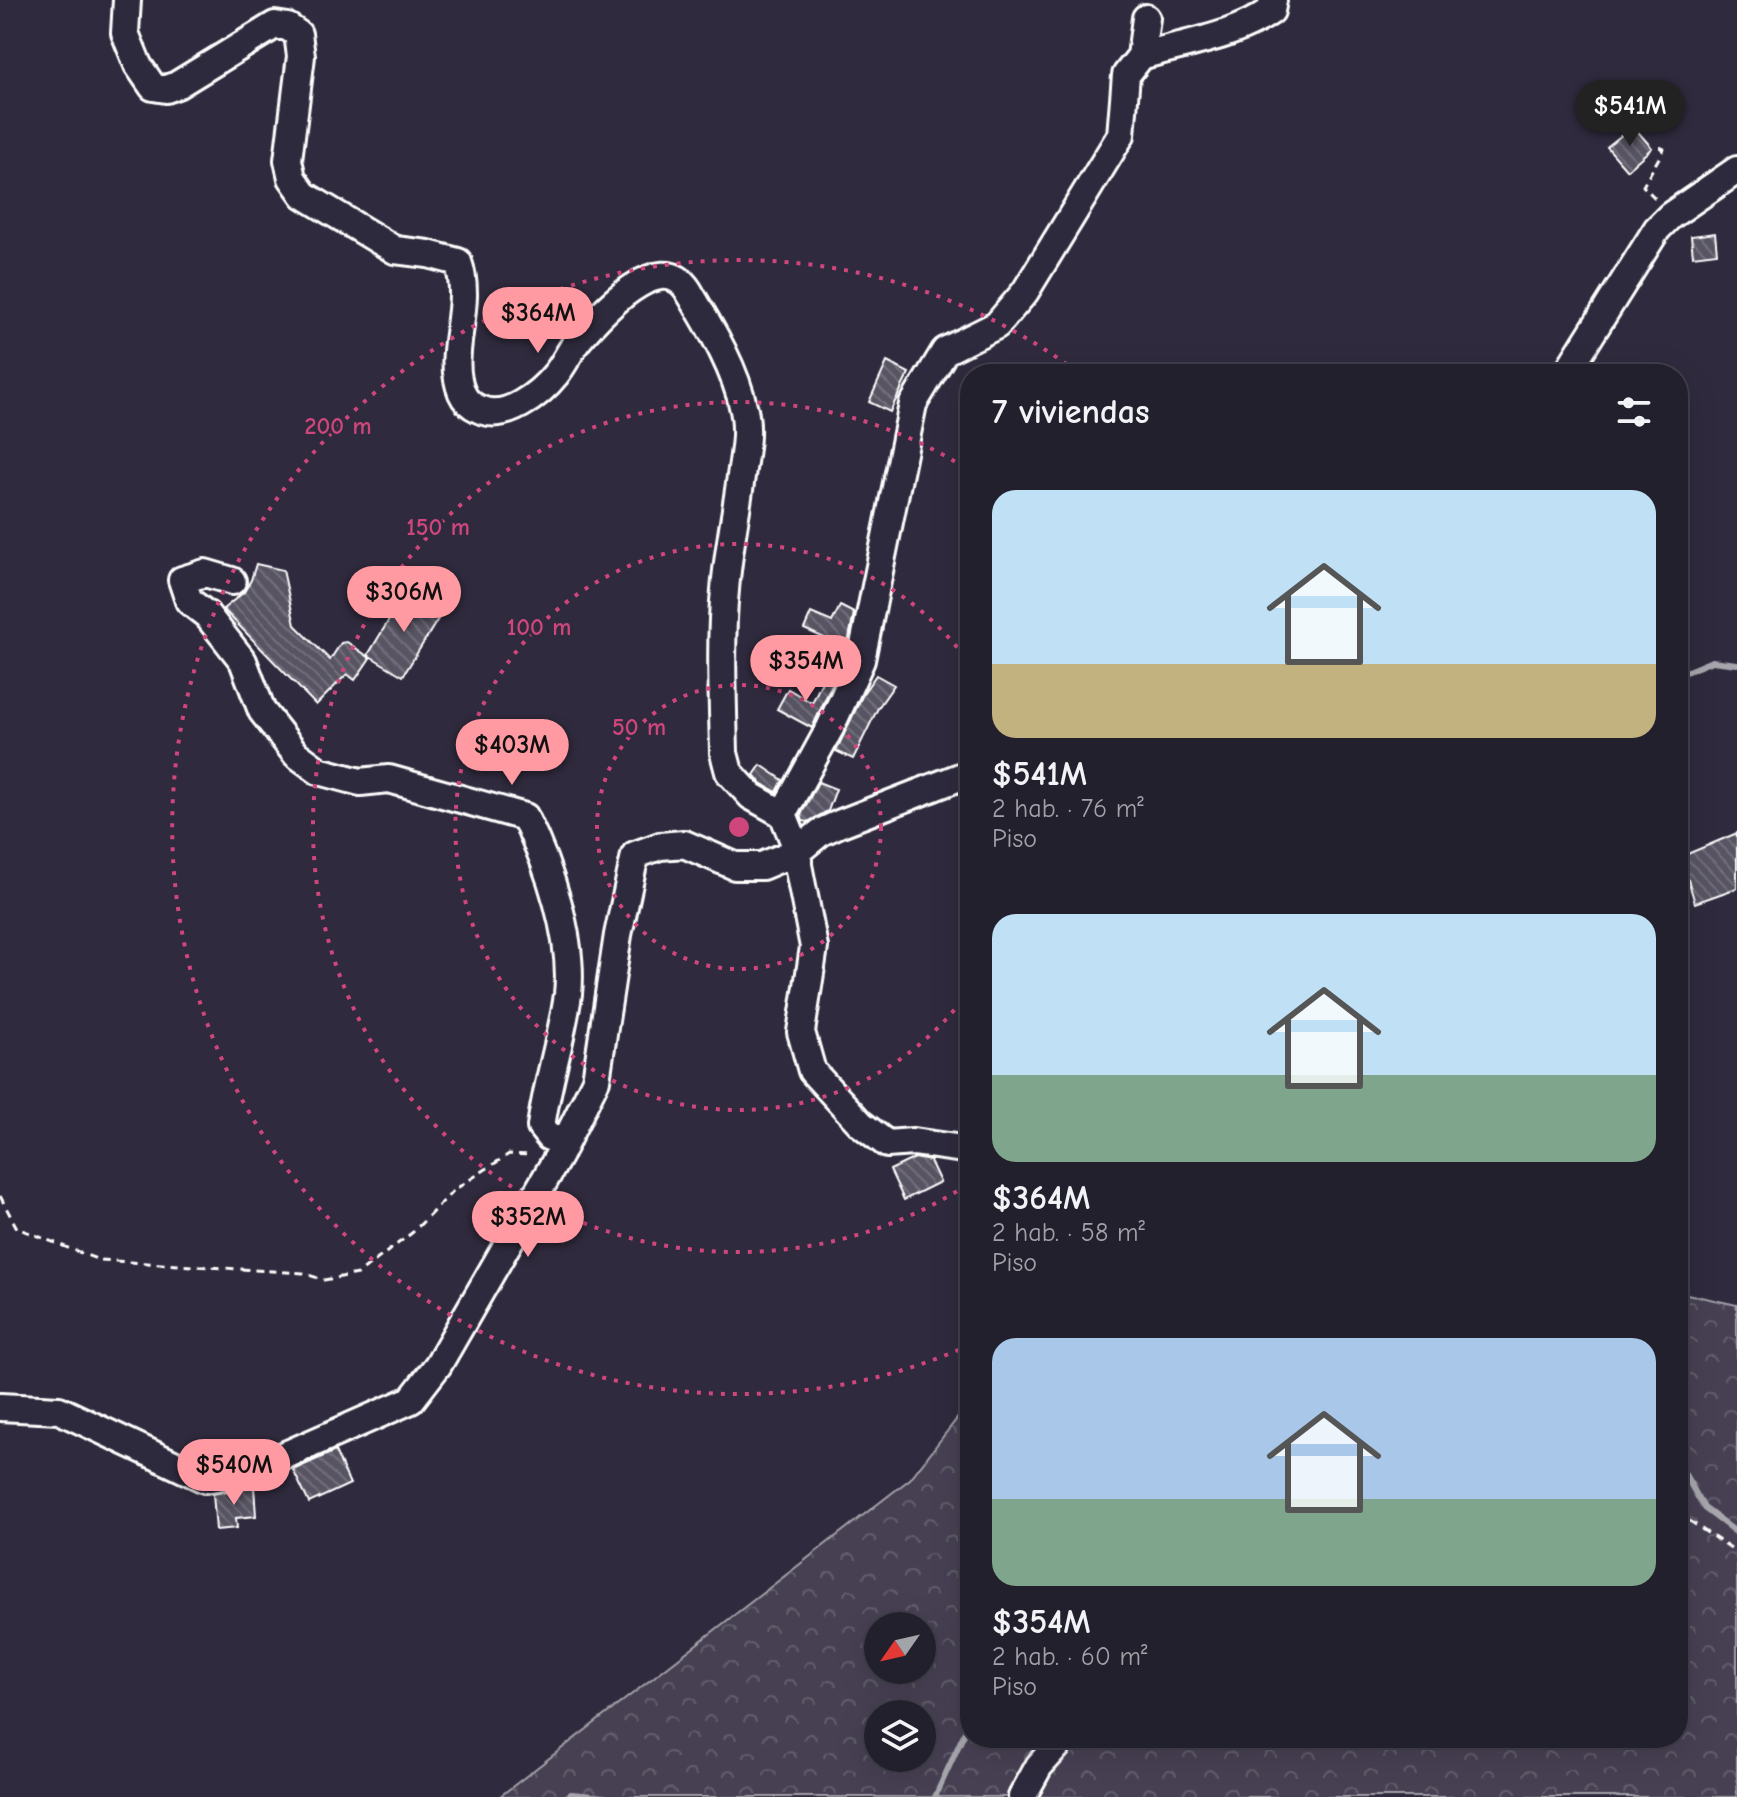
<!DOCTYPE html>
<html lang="es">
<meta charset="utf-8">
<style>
:root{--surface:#23202e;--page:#2f2d3a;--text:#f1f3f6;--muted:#a3a3aa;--line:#403e4a;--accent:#ff9aa2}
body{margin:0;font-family:"Comic Neue",sans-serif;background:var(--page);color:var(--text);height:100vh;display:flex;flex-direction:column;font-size:30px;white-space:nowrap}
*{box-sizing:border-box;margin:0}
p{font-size:26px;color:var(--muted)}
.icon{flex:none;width:44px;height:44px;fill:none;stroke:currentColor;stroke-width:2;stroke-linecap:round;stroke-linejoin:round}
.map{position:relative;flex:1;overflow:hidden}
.side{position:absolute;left:960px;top:364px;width:728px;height:1384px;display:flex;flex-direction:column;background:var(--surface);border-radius:32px;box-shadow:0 8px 32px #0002,0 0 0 2px var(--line)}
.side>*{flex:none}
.needle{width:52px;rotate:236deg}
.controls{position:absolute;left:864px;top:1612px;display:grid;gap:16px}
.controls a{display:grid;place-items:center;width:72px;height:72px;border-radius:50%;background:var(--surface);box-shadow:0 8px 32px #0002,0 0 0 2px var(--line);font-size:40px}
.price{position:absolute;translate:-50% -68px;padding:0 18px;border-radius:28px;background:var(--accent);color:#111;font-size:26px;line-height:52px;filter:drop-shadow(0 2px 4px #0008)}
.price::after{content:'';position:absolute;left:50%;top:48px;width:24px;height:18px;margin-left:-12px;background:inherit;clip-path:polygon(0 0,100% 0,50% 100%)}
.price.active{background:#222;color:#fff}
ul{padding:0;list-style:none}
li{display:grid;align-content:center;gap:16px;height:424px;padding:0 32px}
li span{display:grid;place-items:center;height:248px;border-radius:24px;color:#555}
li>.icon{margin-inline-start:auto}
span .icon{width:144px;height:144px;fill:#fffc;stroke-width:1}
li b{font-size:34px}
h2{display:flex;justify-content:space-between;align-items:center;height:96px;padding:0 32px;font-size:34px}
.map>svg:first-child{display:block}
</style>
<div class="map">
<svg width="1737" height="1797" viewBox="0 0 1737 1797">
<defs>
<pattern id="forest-crowns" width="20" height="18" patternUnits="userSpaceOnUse" patternTransform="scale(2)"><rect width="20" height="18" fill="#464152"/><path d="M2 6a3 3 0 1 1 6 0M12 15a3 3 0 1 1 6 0" fill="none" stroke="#625e6c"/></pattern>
<pattern id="building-back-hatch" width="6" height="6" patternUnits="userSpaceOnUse" patternTransform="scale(2)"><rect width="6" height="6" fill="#595564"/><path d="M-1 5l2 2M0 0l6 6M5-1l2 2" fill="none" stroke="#726e7b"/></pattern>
</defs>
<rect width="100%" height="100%" fill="#2f2a3d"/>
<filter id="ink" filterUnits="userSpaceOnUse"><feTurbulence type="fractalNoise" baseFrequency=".0125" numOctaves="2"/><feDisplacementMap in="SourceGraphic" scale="16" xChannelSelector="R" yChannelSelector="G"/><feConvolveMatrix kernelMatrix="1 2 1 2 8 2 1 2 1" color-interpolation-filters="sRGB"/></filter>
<g filter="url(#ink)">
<path fill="url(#forest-crowns)" stroke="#a2a0a8" stroke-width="2" fill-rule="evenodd" d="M1678 1292 1737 1305V1797H499L910 1479 970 1402V1738H1678ZM878 1626H922V1670H878ZM878 1714H922V1758H878Z"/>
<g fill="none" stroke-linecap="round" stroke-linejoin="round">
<path stroke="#a7a6ad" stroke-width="6" d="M1678 664 1683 673 1712 661 1737 664
M1678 1462 1704 1508 1737 1533
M970 1652 963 1681 970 1697
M567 1797 571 1794 604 1797
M935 1797 970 1721"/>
</g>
<path fill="url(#building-back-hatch)" stroke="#fff" stroke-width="2" d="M1633 126 1652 148 1627 170 1607 147Z
M1715 233 1717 253 1693 256 1691 236Z
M887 362 909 373 890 412 869 402Z
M256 564 283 570 295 625 330 660 341 643 347 642 370 658 355 680 347 674 316 705 223 609 244 592 251 580Z
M405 593 441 614 403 676 368 655Z
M840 606 854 613 847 648 804 629 811 613 832 622Z
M826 673 835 678 812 728 777 709 788 689 812 703Z
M876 675 894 685 878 708 853 759 836 751 864 692Z
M761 765 783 780 777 792 761 783 754 775Z
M818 782 836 789 828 811 808 822 803 821 801 815Z
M1737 833V888L1695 903 1686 873 1678 876V858Z
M915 1158 930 1161 940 1182 904 1200 890 1170Z
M335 1451 350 1484 309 1503 293 1470Z
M254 1486 256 1516 236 1518 237 1528 216 1530 213 1494Z"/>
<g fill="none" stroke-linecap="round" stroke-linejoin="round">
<defs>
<path id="minor" d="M1141 56C1185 43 1232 38 1271 11L1273 0
M1566 374 1657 229 1670 216 1737 170
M232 581 205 573 182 580 189 601 207 615 243 661 262 711 296 754 319 771 360 782 389 779 525 817C549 866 574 939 568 994 562 1039 547 1082 541 1127L549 1137 567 1139
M970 773 841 823 821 832 798 851V865L814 947 801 1032 812 1071 861 1124 887 1144 913 1142 970 1150
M783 814 830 728 861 660 913 404 945 351 997 325 1025 292 1121 135 1126 75 1141 56 1146 18
M0 1407 59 1410 205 1479 249 1471 411 1400 438 1365 559 1155 596 1080 618 935 635 855 660 846 684 844 735 866H762L798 851 783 814 751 796 729 772 724 753C723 702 720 640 725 590 728 552 736 514 741 476 744 455 749 431 744 410 735 367 710 327 688 290 661 246 599 315 579 339 570 350 565 363 556 374 540 394 505 422 479 409 472 406 465 400 462 393 445 353 474 306 458 262L428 254 395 250 304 195 292 178 288 160 301 56 298 34 288 27 275 25 177 85 166 89 153 87 138 65 125 33 127 0
M1022 1797 1039 1766 1064 1738"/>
</defs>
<use href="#minor" stroke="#fff" stroke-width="32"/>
<path stroke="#fff" stroke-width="3" stroke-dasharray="8 6" stroke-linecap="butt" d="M1655 198 1643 186 1664 149 1657 146
M0 1196 17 1228 99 1260 303 1273 324 1280 358 1274 413 1232 454 1190 509 1154 532 1155
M1678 1513 1737 1553"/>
<use href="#minor" stroke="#2f2a3d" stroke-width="26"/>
</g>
</g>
<g fill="none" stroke="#ce467c" stroke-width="4" stroke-dasharray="4 8">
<circle cx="739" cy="827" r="142"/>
<path d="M969 991A283 283 0 1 1 969 663"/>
<path d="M967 1185A425 425 0 1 1 967 469"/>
<path d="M970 1345A567 567 0 1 1 1076 371"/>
</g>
<circle cx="739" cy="827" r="12" fill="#ce467c" stroke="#2f2a3d" stroke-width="4"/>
<g font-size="24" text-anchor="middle" font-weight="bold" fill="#ce467c" stroke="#2f2a3d" stroke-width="6" stroke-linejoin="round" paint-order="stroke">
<text x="338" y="434">200 m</text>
<text x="438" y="535">150 m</text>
<text x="539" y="635">100 m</text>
<text x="639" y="735">50 m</text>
</g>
</svg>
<div class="controls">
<a><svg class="needle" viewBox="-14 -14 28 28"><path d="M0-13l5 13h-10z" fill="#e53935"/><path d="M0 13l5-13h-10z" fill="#a3a3aa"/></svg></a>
<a><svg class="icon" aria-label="layers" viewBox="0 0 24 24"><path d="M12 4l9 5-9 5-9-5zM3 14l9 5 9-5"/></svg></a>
</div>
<b class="price active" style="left:1630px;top:148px">$541M</b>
<b class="price" style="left:538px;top:355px">$364M</b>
<b class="price" style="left:404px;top:634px">$306M</b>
<b class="price" style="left:806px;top:703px">$354M</b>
<b class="price" style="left:512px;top:787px">$403M</b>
<b class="price" style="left:528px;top:1259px">$352M</b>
<b class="price" style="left:234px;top:1507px">$540M</b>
<section class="side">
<h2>7 viviendas<svg class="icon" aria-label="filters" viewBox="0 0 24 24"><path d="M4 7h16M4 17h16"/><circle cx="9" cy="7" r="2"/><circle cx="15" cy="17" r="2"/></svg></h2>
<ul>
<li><span style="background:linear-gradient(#bfe0f5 70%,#c2b280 0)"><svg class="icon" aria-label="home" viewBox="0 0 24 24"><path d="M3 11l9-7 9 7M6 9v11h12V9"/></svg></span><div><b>$541M</b><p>2 hab. · 76 m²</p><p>Piso</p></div></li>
<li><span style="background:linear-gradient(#bfe0f5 65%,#7fa58c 0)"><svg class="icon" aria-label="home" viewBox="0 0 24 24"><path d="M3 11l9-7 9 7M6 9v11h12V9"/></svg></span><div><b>$364M</b><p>2 hab. · 58 m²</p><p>Piso</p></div></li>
<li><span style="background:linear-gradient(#a9c7e8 65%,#7fa58c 0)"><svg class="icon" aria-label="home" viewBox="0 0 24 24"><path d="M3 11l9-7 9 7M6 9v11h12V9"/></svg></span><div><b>$354M</b><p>2 hab. · 60 m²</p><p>Piso</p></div></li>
</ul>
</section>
</div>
